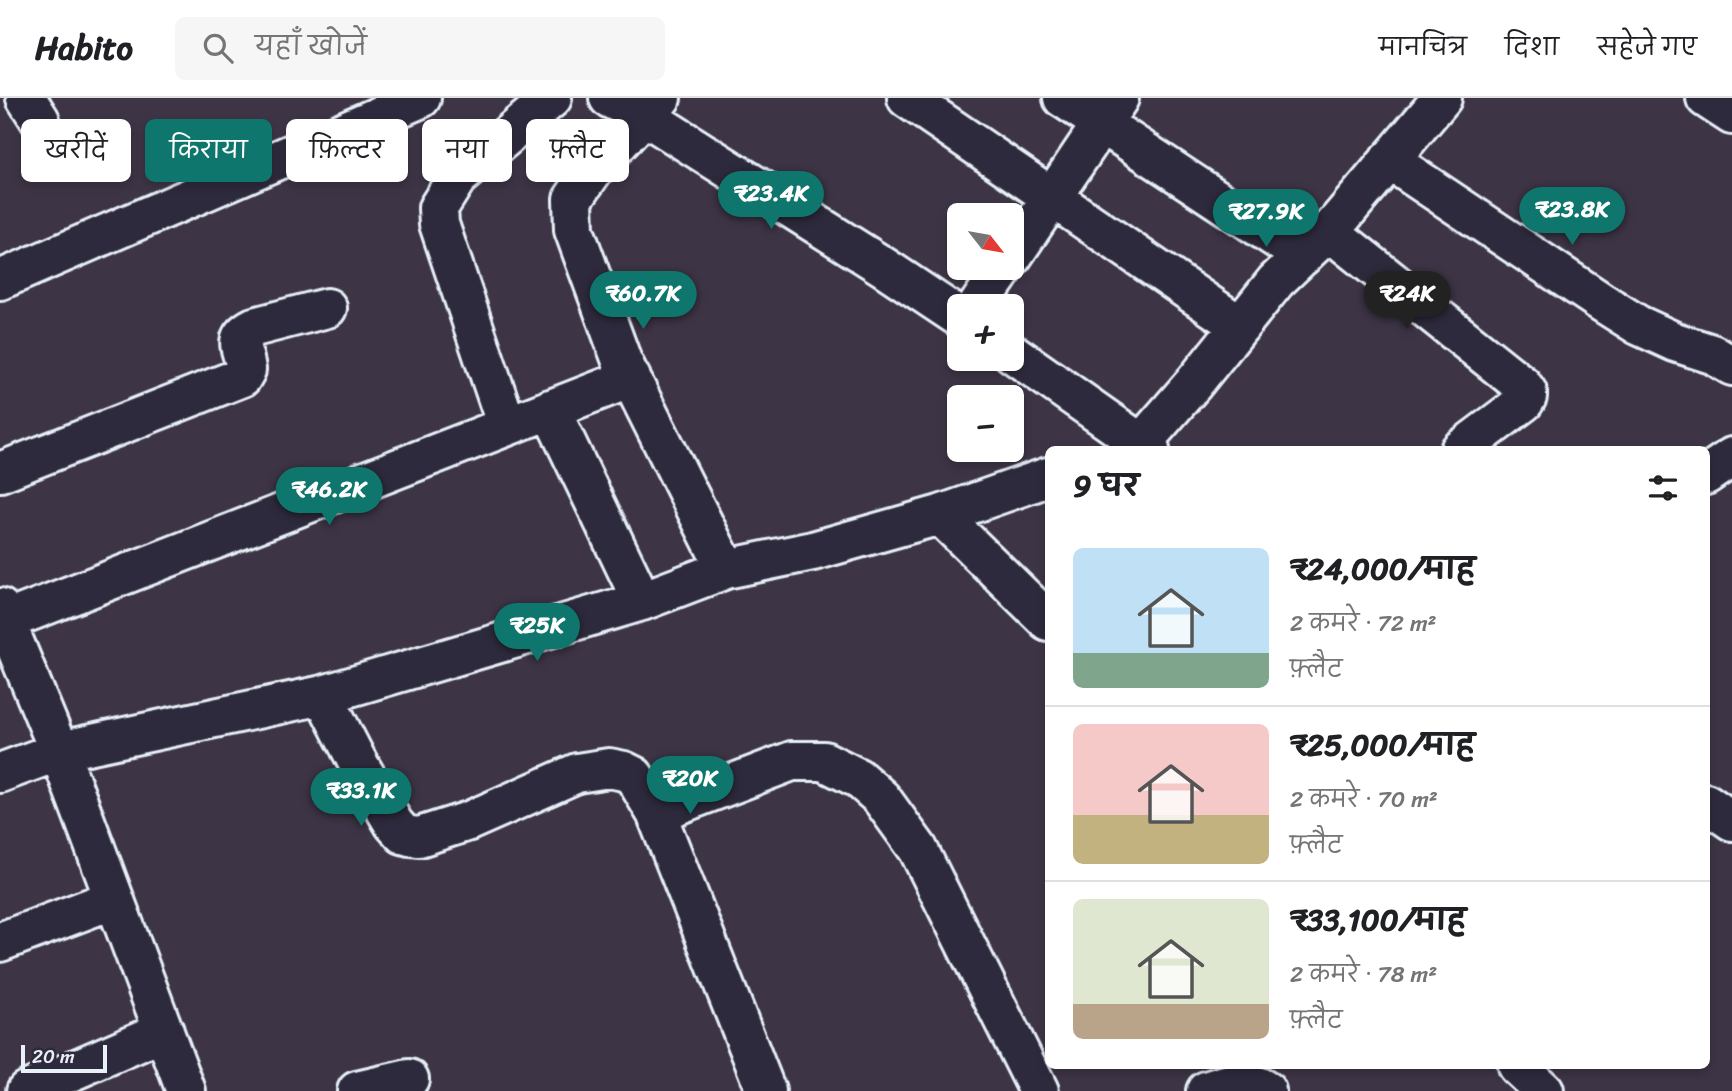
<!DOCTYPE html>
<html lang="hi">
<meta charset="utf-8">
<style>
:root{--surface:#fff;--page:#f6f6f6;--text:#202124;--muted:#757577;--line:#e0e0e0;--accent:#0f766e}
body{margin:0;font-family:Sriracha,"Playpen Sans Deva",sans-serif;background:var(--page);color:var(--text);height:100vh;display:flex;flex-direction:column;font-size:26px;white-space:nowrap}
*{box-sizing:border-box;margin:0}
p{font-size:23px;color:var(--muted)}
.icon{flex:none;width:38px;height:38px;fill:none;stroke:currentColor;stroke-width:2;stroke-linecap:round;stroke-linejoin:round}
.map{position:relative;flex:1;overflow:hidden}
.details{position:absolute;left:1045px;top:348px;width:665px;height:623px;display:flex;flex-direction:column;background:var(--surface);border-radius:10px;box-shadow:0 4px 10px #0003}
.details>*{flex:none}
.hud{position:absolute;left:21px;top:21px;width:665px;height:63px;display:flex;gap:14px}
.needle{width:46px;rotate:121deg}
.buttons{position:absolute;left:947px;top:105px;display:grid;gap:14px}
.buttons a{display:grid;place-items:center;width:77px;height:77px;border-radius:10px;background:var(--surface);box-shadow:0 4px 10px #0003;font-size:35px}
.scale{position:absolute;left:21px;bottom:18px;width:86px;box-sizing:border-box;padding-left:7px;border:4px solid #e8f1f8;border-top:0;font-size:19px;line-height:24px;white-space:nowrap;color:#e8f1f8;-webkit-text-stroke:5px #2f2a3d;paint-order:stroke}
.price{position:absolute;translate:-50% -60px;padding:0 16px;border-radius:24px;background:var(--accent);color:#fff;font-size:23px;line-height:46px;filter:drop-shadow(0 2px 4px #0008)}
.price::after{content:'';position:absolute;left:50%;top:42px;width:21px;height:16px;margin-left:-10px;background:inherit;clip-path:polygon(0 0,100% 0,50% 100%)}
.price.selected{background:#222;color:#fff}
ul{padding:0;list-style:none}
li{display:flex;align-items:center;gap:21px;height:175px;padding:0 28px}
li+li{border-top:2px solid var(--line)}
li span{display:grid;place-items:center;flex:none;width:196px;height:140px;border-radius:10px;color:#555}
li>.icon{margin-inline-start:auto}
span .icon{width:84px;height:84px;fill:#fffc;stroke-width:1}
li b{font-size:30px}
h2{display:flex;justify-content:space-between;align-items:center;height:84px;padding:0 28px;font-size:30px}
.tag{padding:0 24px;border-radius:10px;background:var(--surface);box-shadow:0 4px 10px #0003;font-size:24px;line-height:63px}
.tag.selected{background:var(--accent);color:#fff}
header{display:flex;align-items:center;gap:42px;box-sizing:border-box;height:98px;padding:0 35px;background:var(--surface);border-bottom:2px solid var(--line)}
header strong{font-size:33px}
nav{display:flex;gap:38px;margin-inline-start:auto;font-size:24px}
.search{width:490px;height:63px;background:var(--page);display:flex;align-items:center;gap:18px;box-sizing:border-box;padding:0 24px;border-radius:10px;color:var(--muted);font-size:26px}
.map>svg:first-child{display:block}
</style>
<header>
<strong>Habito</strong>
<div class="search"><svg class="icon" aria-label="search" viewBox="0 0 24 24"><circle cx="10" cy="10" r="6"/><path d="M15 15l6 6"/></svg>यहाँ खोजें</div>
<nav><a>मानचित्र</a><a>दिशा</a><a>सहेजे गए</a></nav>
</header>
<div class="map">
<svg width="1732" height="993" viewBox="0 0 1732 993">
<rect width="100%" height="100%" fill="#3d3445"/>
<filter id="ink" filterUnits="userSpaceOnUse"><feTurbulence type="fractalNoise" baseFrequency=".0143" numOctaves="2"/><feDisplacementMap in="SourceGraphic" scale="14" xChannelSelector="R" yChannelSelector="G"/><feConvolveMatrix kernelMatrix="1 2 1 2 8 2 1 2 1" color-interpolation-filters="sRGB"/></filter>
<g filter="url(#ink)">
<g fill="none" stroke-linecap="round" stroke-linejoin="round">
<defs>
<path id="minor" d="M26 0 40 22
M609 0 645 18 884 169 959 219
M661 0 594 71 573 101 574 132 622 263 726 471
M907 0 1240 228
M1063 0 1303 158
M1706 0 1732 17
M1389 62 1600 203 1638 227 1675 244 1712 256 1732 268
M1329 133 1522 287 1527 294V299L1524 304 1460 352
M1012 159 1119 0
M0 182 421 0
M978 208 1004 170
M1012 255 1150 352
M550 311 642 503
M507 328 439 126 438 110 457 80 552 0
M1125 352 1141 346 1194 285 1276 183 1335 127 1442 0
M0 374 242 279 246 272C244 251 230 241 254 229L327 210
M1706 377 1732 359
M940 417 1048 523
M0 510 59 653 186 993
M5 523 631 280
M323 597 358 665 394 726 403 736 410 738 419 739 469 723 577 675 609 670 624 673 634 678 656 715 766 993
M0 675 59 653 323 597 642 503 726 471 813 453 940 417 1048 379
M1706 705 1732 723
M656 715 792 663H824L858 680 881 700 918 751 1039 993
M0 844 114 801
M1517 968 1544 993
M26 993 164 933
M357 993 409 981
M1206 993C1229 986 1244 978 1266 993"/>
</defs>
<use href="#minor" stroke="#e8f1f8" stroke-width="44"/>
<use href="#minor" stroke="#2f2a3d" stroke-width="38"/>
</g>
</g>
</svg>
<div class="buttons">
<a><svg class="needle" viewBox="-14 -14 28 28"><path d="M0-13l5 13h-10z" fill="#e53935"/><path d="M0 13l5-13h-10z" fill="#757577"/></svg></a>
<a>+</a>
<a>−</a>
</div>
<div class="scale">20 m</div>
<b class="price" style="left:771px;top:133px">₹23.4K</b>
<b class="price" style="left:1572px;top:149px">₹23.8K</b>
<b class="price" style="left:1266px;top:151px">₹27.9K</b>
<b class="price" style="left:643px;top:233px">₹60.7K</b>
<b class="price selected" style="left:1407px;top:233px">₹24K</b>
<b class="price" style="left:329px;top:429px">₹46.2K</b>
<b class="price" style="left:537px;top:565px">₹25K</b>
<b class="price" style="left:690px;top:718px">₹20K</b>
<b class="price" style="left:361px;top:730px">₹33.1K</b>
<div class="hud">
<a class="tag">खरीदें</a>
<a class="tag selected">किराया</a>
<a class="tag">फ़िल्टर</a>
<a class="tag">नया</a>
<a class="tag">फ़्लैट</a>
</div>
<section class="details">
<h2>9 घर<svg class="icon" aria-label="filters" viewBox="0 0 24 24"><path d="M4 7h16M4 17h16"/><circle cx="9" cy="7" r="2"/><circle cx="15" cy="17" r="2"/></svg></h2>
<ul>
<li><span style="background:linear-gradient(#bfe0f5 75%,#7fa58c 0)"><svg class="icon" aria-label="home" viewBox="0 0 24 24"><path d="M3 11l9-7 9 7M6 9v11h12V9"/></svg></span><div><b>₹24,000/माह</b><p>2 कमरे · 72 m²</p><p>फ़्लैट</p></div></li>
<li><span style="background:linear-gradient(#f6c9c9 65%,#c2b280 0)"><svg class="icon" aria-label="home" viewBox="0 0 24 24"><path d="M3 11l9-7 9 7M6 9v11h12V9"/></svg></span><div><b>₹25,000/माह</b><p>2 कमरे · 70 m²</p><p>फ़्लैट</p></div></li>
<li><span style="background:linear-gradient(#dfe7d0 75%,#b9a48a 0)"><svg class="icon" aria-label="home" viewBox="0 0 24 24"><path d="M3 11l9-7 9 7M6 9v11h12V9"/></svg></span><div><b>₹33,100/माह</b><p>2 कमरे · 78 m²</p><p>फ़्लैट</p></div></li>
</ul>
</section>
</div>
